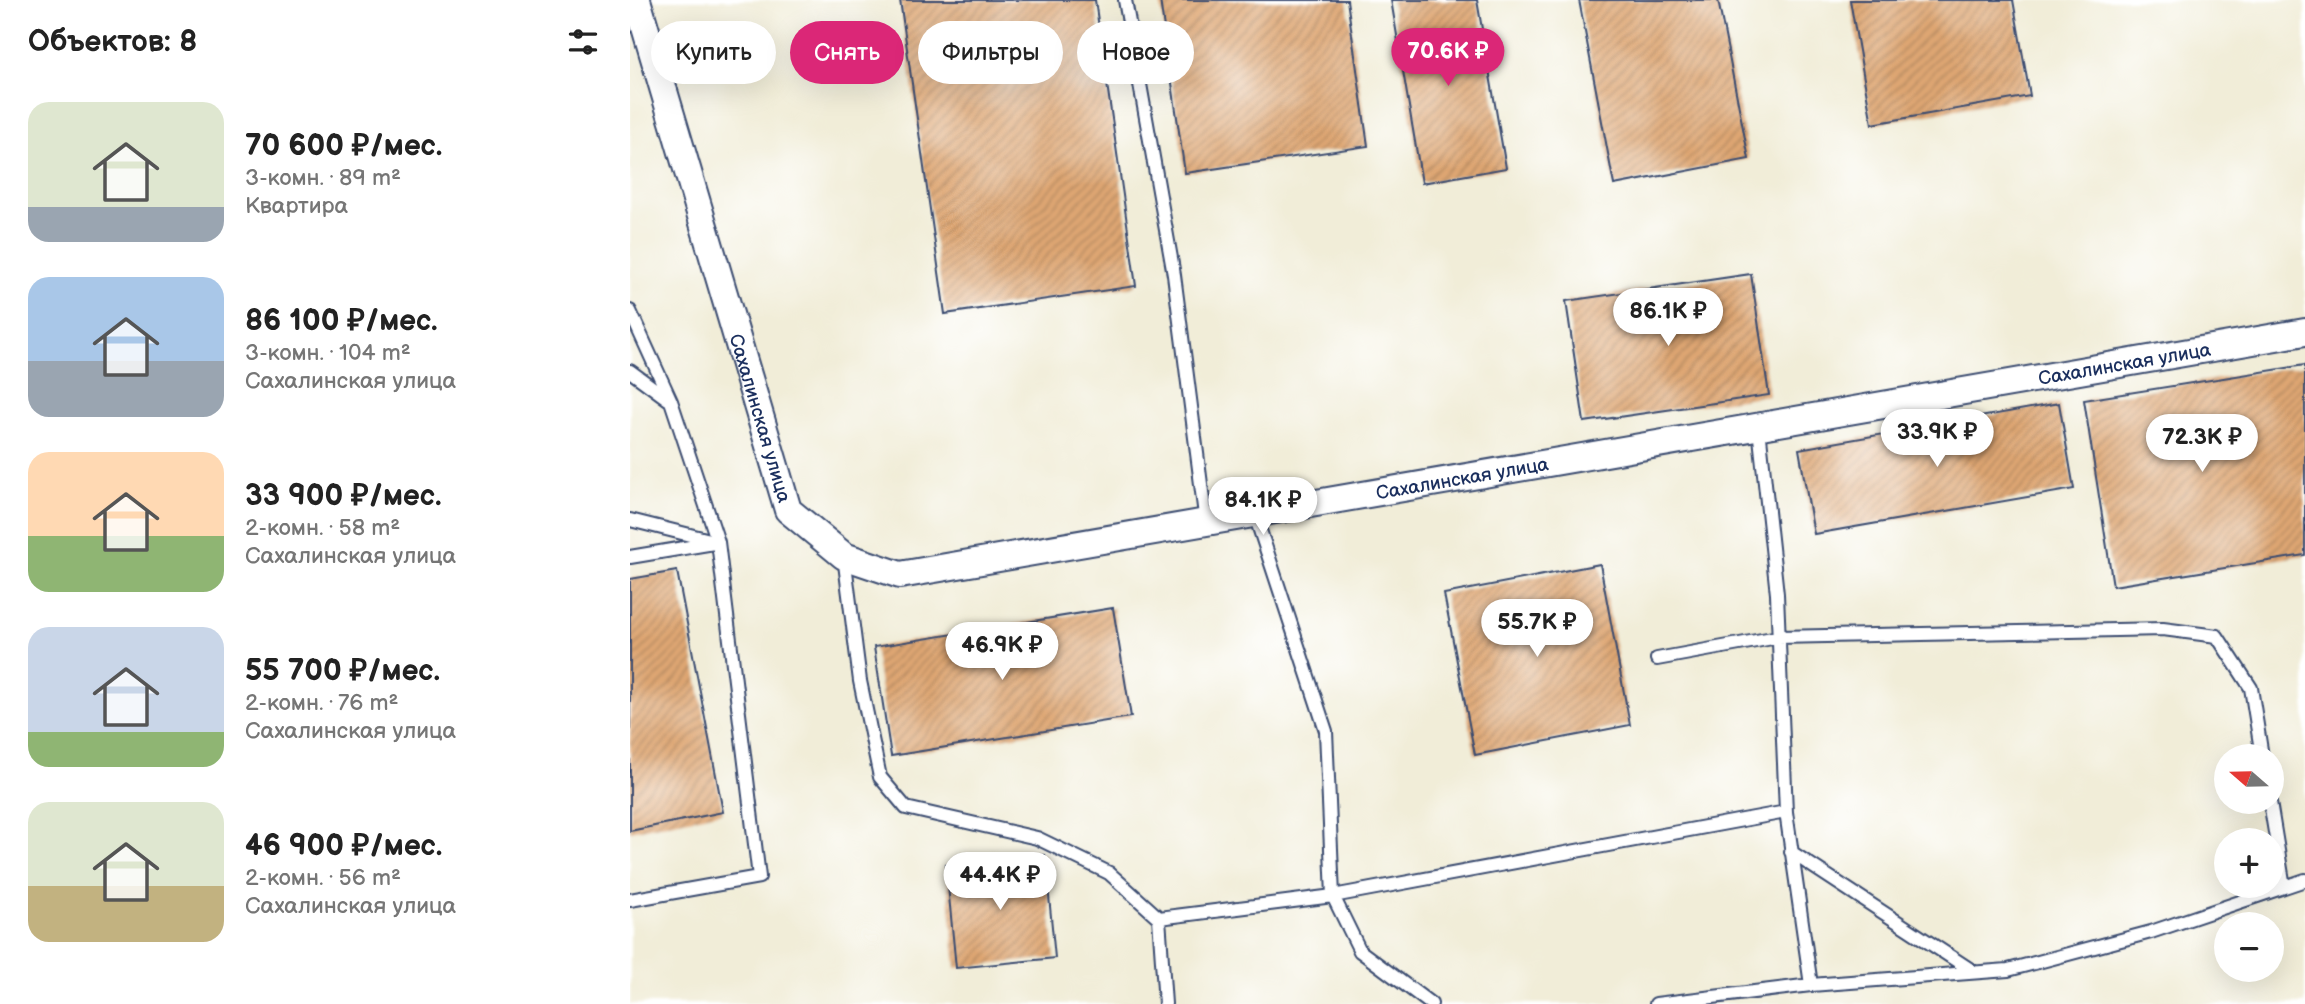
<!DOCTYPE html>
<html lang="ru">
<meta charset="utf-8">
<style>
:root{--surface:#fff;--page:#f6f6f6;--text:#222;--muted:#767676;--accent:#db2777}
body{margin:0;font-family:"Balsamiq Sans",sans-serif;background:var(--page);color:var(--text);height:100vh;display:flex;flex-direction:column;font-size:26px;white-space:nowrap}
*{box-sizing:border-box;margin:0}
p{font-size:23px;color:var(--muted)}
.icon{flex:none;width:38px;height:38px;fill:none;stroke:currentColor;stroke-width:2;stroke-linecap:round;stroke-linejoin:round}
.map{position:relative;flex:1;overflow:hidden}
.details{display:flex;flex-direction:column;background:var(--surface);width:630px}
.details>*{flex:none}
.top-card{position:absolute;left:21px;top:21px;width:665px;height:63px;display:flex;gap:14px}
.needle{width:46px;rotate:290deg}
.controls{position:absolute;left:1584px;top:744px;display:grid;gap:14px}
.controls a{display:grid;place-items:center;width:70px;height:70px;border-radius:50%;background:var(--surface);box-shadow:0 7px 28px #0002;font-size:35px}
.price{position:absolute;translate:-50% -60px;padding:0 16px;border-radius:24px;background:#fff;color:#222;font-size:23px;line-height:46px;filter:drop-shadow(0 2px 4px #0008)}
.price::after{content:'';position:absolute;left:50%;top:42px;width:21px;height:16px;margin-left:-10px;background:inherit;clip-path:polygon(0 0,100% 0,50% 100%)}
.price.active{background:var(--accent);color:#fff}
ul{padding:0;list-style:none}
li{display:flex;align-items:center;gap:21px;height:175px;padding:0 28px}
li span{display:grid;place-items:center;flex:none;width:196px;height:140px;border-radius:21px;color:#555}
li>.icon{margin-inline-start:auto}
span .icon{width:84px;height:84px;fill:#fffc;stroke-width:1}
li b{font-size:30px}
h2{display:flex;justify-content:space-between;align-items:center;height:84px;padding:0 28px;font-size:30px}
.tag{padding:0 24px;border-radius:32px;background:var(--surface);box-shadow:0 7px 28px #0002;font-size:24px;line-height:63px}
.tag.active{background:var(--accent);color:#fff}
main{display:flex;flex:1;min-height:0}
.map>svg:first-child{display:block}
</style>
<main>
<section class="details">
<h2>Объектов: 8<svg class="icon" aria-label="filters" viewBox="0 0 24 24"><path d="M4 7h16M4 17h16"/><circle cx="9" cy="7" r="2"/><circle cx="15" cy="17" r="2"/></svg></h2>
<ul>
<li><span style="background:linear-gradient(#dfe7d0 75%,#9aa5b1 0)"><svg class="icon" aria-label="home" viewBox="0 0 24 24"><path d="M3 11l9-7 9 7M6 9v11h12V9"/></svg></span><div><b>70 600 ₽/мес.</b><p>3-комн. · 89 m²</p><p>Квартира</p></div></li>
<li><span style="background:linear-gradient(#a9c7e8 60%,#9aa5b1 0)"><svg class="icon" aria-label="home" viewBox="0 0 24 24"><path d="M3 11l9-7 9 7M6 9v11h12V9"/></svg></span><div><b>86 100 ₽/мес.</b><p>3-комн. · 104 m²</p><p>Сахалинская улица</p></div></li>
<li><span style="background:linear-gradient(#ffd9b3 60%,#8fb573 0)"><svg class="icon" aria-label="home" viewBox="0 0 24 24"><path d="M3 11l9-7 9 7M6 9v11h12V9"/></svg></span><div><b>33 900 ₽/мес.</b><p>2-комн. · 58 m²</p><p>Сахалинская улица</p></div></li>
<li><span style="background:linear-gradient(#c9d6e8 75%,#8fb573 0)"><svg class="icon" aria-label="home" viewBox="0 0 24 24"><path d="M3 11l9-7 9 7M6 9v11h12V9"/></svg></span><div><b>55 700 ₽/мес.</b><p>2-комн. · 76 m²</p><p>Сахалинская улица</p></div></li>
<li><span style="background:linear-gradient(#dfe7d0 60%,#c2b280 0)"><svg class="icon" aria-label="home" viewBox="0 0 24 24"><path d="M3 11l9-7 9 7M6 9v11h12V9"/></svg></span><div><b>46 900 ₽/мес.</b><p>2-комн. · 56 m²</p><p>Сахалинская улица</p></div></li>
</ul>
</section>
<div class="map">
<svg width="1675" height="1004" viewBox="0 0 1675 1004">
<defs>
<pattern id="building-hatch" width="6" height="6" patternUnits="userSpaceOnUse" patternTransform="scale(1.75)"><rect width="6" height="6" fill="#dea672"/><path d="M-1 1l2-2M0 6l6-6M5 7l2-2" fill="none" stroke="#b38861"/></pattern>
</defs>
<rect width="100%" height="100%" fill="#fff"/>
<filter id="ink" filterUnits="userSpaceOnUse"><feTurbulence type="fractalNoise" baseFrequency=".0143" numOctaves="2"/><feDisplacementMap in="SourceGraphic" scale="14" xChannelSelector="R" yChannelSelector="G"/><feConvolveMatrix kernelMatrix="1 2 1 2 8 2 1 2 1" color-interpolation-filters="sRGB"/></filter>
<filter id="wash" filterUnits="userSpaceOnUse"><feTurbulence type="fractalNoise" baseFrequency=".00686" numOctaves="4" result="noise"/><feDisplacementMap in="SourceGraphic" scale="28" xChannelSelector="R" yChannelSelector="G"/><feGaussianBlur stdDeviation="1.57" result="paint"/><feColorMatrix in="noise" values="0 0 0 0 0 0 0 0 0 0 0 0 0 0 0 0 0 1.4 0 .05"/><feComposite in="paint" operator="in"/></filter>
<g filter="url(#wash)">
<rect width="100%" height="100%" fill="#f1edd8"/>
<g id="blocks">
<path fill="url(#building-hatch)" d="M270 0H465L506 286 315 314Z
M530 0H717L738 146 555 173Z
M761 0H847L876 168 792 183Z
M949 0H1088L1119 159 984 185Z
M1220 0H1383L1400 96 1242 124Z
M1121 274 1139 395 954 422 936 301Z
M1675 365V555L1483 586 1454 400Z
M1429 403 1444 489 1184 534 1169 449Z
M970 564 1000 725 845 755 814 594Z
M47 571 93 812 0 831V579Z
M483 608 501 717 261 756 244 647Z
M415 855 425 958 326 968 316 865Z"/>
</g>
</g>
<g filter="url(#ink)">
<use href="#blocks" fill-opacity="0" stroke="#3b4c70" stroke-width="2"/>
<g fill="none" stroke-linecap="round" stroke-linejoin="round">
<defs>
<path id="service" d="M495 0 544 275 576 523
M0 311 41 401 88 542 129 877 0 900
M0 371 38 399
M1129 428 1147 594 1156 812 1181 985
M625 515 696 731 703 896 730 951 801 1004
M0 520 88 542
M214 556 230 681 250 777 276 808 407 838 479 873 529 918 535 1004
M0 557 84 543
M1027 659 1148 637 1533 629 1587 636 1621 688 1632 756
M1640 802 1654 887
M1161 852 1344 972
M529 918 703 896 1156 812
M1026 1004 1181 985 1378 970 1521 932 1675 880"/>
<g id="minor">
<path id="s1" d="M7 0 158 510 214 556 270 575 1675 332"/>
</g>
</defs>
<use href="#service" stroke="#3b4c70" stroke-width="16"/>
<use href="#minor" stroke="#3b4c70" stroke-width="30"/>
<use href="#service" stroke="#fff" stroke-width="12"/>
<use href="#minor" stroke="#fff" stroke-width="26"/>
</g>
</g>
<g text-anchor="middle" stroke-width="7" stroke-linejoin="round" paint-order="stroke">
<g font-size="19" fill="#1b2f5e" stroke="#fff">
<text dy="7" stroke="none"><textPath href="#s1" startOffset="1906">Сахалинская улица</textPath></text>
<text dy="7" stroke="none"><textPath href="#s1" startOffset="436">Сахалинская улица</textPath></text>
<text dy="7" stroke="none"><textPath href="#s1" startOffset="1234">Сахалинская улица</textPath></text>
</g>
</g>
</svg>
<div class="controls">
<a><svg class="needle" viewBox="-14 -14 28 28"><path d="M0-13l5 13h-10z" fill="#e53935"/><path d="M0 13l5-13h-10z" fill="#767676"/></svg></a>
<a>+</a>
<a>−</a>
</div>
<b class="price active" style="left:818px;top:88px">70.6K ₽</b>
<b class="price" style="left:1038px;top:348px">86.1K ₽</b>
<b class="price" style="left:1307px;top:469px">33.9K ₽</b>
<b class="price" style="left:1572px;top:474px">72.3K ₽</b>
<b class="price" style="left:633px;top:537px">84.1K ₽</b>
<b class="price" style="left:907px;top:659px">55.7K ₽</b>
<b class="price" style="left:372px;top:682px">46.9K ₽</b>
<b class="price" style="left:370px;top:912px">44.4K ₽</b>
<div class="top-card">
<a class="tag">Купить</a>
<a class="tag active">Снять</a>
<a class="tag">Фильтры</a>
<a class="tag">Новое</a>
</div>
</div>
</main>
